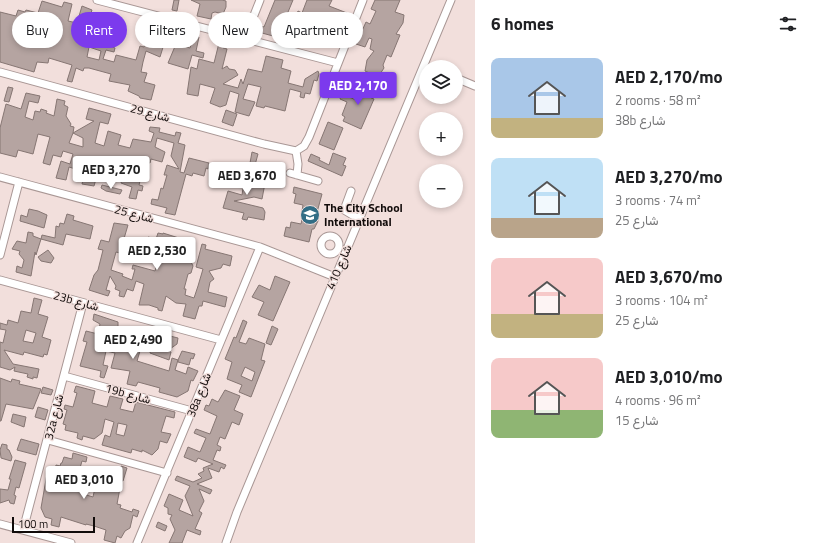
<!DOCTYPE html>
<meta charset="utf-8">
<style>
:root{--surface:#fff;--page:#f2f2f2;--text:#202124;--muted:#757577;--accent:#7c3aed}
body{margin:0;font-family:"Titillium Web",Vazirmatn,sans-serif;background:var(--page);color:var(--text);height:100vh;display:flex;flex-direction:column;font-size:15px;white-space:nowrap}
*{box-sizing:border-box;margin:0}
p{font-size:13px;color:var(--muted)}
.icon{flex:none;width:22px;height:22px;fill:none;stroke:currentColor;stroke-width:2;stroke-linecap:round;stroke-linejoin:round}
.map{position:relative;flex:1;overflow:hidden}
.panel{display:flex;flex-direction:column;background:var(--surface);width:340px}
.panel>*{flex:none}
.banner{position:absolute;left:12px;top:12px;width:380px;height:36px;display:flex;gap:8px}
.fabs{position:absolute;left:419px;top:60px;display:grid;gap:8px}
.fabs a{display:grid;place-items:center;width:44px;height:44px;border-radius:50%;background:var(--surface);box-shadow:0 2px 6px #0003;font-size:20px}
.scale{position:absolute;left:12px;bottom:10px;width:83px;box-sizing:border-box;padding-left:4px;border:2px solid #110b0a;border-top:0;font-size:11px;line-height:14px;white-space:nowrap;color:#110b0a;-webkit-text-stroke:3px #f2dfdc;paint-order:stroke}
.price{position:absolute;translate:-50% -34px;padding:0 9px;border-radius:4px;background:#fff;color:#222;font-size:13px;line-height:26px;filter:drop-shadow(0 1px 2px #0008)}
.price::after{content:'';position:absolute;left:50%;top:24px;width:12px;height:9px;margin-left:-6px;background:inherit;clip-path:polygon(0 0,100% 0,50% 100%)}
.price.current{background:var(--accent);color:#fff}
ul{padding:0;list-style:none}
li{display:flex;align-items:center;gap:12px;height:100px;padding:0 16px}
li span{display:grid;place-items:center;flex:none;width:112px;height:80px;border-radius:8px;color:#555}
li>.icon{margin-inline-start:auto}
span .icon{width:48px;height:48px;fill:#fffc;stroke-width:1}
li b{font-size:17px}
h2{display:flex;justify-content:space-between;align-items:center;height:48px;padding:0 16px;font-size:17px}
.pill{padding:0 14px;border-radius:18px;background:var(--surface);box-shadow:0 2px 6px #0003;font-size:14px;line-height:36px}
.pill.current{background:var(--accent);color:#fff}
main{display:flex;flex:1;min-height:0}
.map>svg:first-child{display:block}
</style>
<main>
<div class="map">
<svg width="475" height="543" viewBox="0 0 475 543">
<rect width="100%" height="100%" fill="#f2dfdc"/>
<path fill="#b5a4a1" stroke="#867673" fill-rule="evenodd" d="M174 0H179L177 11 172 10Z
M191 0H222L226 1V7L223 14 215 12 212 13 211 19 197 16 200 4Z
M275 0H293L281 29 276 27 273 36 262 33 258 25 264 27Z
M307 0H332L329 6 347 13 344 21 341 20 331 43 316 36 312 47 307 45 311 33 292 26 298 11 302 13Z
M375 0H400L395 12 404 15 403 23 396 34 400 35 391 57 387 55 383 65 384 68 378 77 365 71 367 60 374 51 370 49 372 39 369 38 365 47 356 44 366 22 370 24 376 11 371 9Z
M42 1 62 7 64 2 72 4 68 21 77 23 82 6 92 10 91 13 105 17 106 15 110 16 108 25 118 29 120 33 116 39 112 38 110 46 115 48 114 52 106 50 103 59 114 62 116 55 136 60 140 46 144 47 146 40 164 44 160 57 146 51 143 62 141 72 147 73 144 82 155 85 151 100 140 98 139 96 128 91 130 85 109 81 111 74 89 68H84L83 71 76 68 72 82 67 81 72 65 49 58 48 63 37 62 34 72 0 62V12L16 16 18 10 25 12 26 10 38 13ZM38 26 50 29 48 37 37 34ZM89 47 101 51 99 60 87 57Z
M165 29 179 33 177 42 167 40 166 43 162 42Z
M194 36 199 37 196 51 204 53 203 58 192 55 188 69 168 63 176 44 190 48Z
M219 43 224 45 223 48 227 49 222 69 227 66 229 69 235 70 238 75 223 84 238 88 241 79 243 84 248 69 262 72 266 56 283 60 281 68 291 71 288 83 303 87 305 79 318 71 319 74 317 81 314 80 310 94 305 93 304 98 300 97 301 92 290 89 285 111 265 106 264 108 256 106 261 87 248 84 243 99 255 102 249 116 235 112 239 94 230 91 226 105 220 107 210 103 215 88 200 84 198 96 187 94 191 67 197 69 199 59 214 63Z
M362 82 375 87 371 98 374 99 361 129 343 121 345 117 342 115 347 102 340 99 342 94 356 100Z
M8 87 13 88 9 102 4 101Z
M26 93 40 96 38 103 29 101 25 117 33 120 35 111 40 112 41 109 47 111 46 113 54 116 57 99 65 101 64 105 68 107 66 116 71 124 70 126 74 127 73 133 94 121 86 119 89 108 111 114 108 124 100 122 95 143 104 146 108 131 121 135 118 145 130 148 133 139 151 142 154 133 149 131 150 127 160 128 159 132 175 136 176 132 181 133 178 143 185 145 180 172 184 173 189 158 209 163 208 169 206 168 204 176 193 173 192 176 186 174 175 215 165 213 167 208 151 204 152 199 158 200 161 188 163 189 167 175H164L167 165 179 169 171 156 174 143 157 138 155 147 165 152 162 162 151 159 150 163 145 162 139 185 143 186 142 191 138 190 136 199 129 198 132 187 121 183 126 164 124 162 110 159 107 168H99L94 186 82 184 85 172 69 167 66 180 56 178 61 161 70 164 73 154 63 151 61 157 53 155 50 165 43 163 50 137 38 134 33 154 18 150 16 157 0 153V128L6 104 21 109ZM73 133 83 138V147L69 143Z
M226 110 237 114 233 126 222 122Z
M328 122 343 128 334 150 319 144Z
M252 152 258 154 255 165 250 163Z
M333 153 346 158 343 165 346 166 342 176 308 161 311 154 320 158 319 160 329 165Z
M238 169 266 178 262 199 254 197 234 201 263 208 265 212 264 220 248 217 247 220 242 219 244 213 223 208 228 191 242 195 244 182 235 180Z
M102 185 122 190 120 194 106 191 101 188Z
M294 187 322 194 316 216 318 221 314 229H312L309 242 284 236 286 227 290 228 291 222 301 224 304 211H302L303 205 294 203 296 194 293 193Z
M29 209 38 211 47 215 44 228 20 221 21 215 27 217Z
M67 214 74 216 73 220 93 226 90 239 66 234 63 245 41 239 42 235 55 238 56 226 59 227 60 223 64 224Z
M114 223 128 225 123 242 139 247 141 241 144 242 148 237 156 239 158 233 163 234V233L182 239 178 255 190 260 193 266 191 273 188 274 184 289H186L185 295 194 298 198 286 203 269 196 267 202 244 206 245 205 249 232 256 230 266 223 264 221 268 209 271 214 279 210 282 208 292 227 297 225 307 203 301 202 306H199L195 319 183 316 186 304 176 303 166 296 162 311 158 310V308L149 305H139L144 284 136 281 133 291 127 289 124 297 119 296 120 291 115 289 116 286 110 276 106 290 110 291 108 296 89 290 94 275 98 270 103 250 98 249 101 240 109 242ZM135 250 159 256 155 271 133 265 132 269H135L132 280 122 276 123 274 111 270 116 252 124 254 127 259 132 261Z
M28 232 33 233V236L41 239 36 255 35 252 31 276 16 272 17 266 22 268 24 260 19 254 20 251 12 249 17 241 26 243Z
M48 250 54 258 51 263 41 261 38 257Z
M275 276 290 282 273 321 258 315 264 302 252 297 259 285 270 290Z
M34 298 42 300 38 314 48 317 42 337 51 340 47 355 44 354 43 357 24 352 23 355 4 350 13 364 39 369 37 378 33 377V379L27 377 28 374 14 371 15 367 10 370 0 367V342L3 343 6 330 0 329V323L7 325 8 320 18 323 21 311 31 313ZM26 330 36 333 33 343 23 341Z
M94 314 118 322V329L128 332 127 335 135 348 137 339 143 341 137 361 169 371 172 358 178 360 182 351 195 354 193 359 191 358 189 365 178 362V360L175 370 186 374 188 367 198 371 193 381 191 380 188 391 177 397 159 392 160 388 138 382 136 386 127 384 130 371 111 368 115 353 106 351 103 365 108 366 104 378 100 377 101 371 80 366 87 342 83 341 86 331 98 334 100 324 93 320Z
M243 320 247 322 239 342 246 344 249 338 265 344 261 360 265 361 251 397 239 392 242 385 227 379 232 362 225 359 234 337 236 338ZM245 367 255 372 252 381 241 376Z
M272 326 278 329 271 345 266 343Z
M166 335 178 338 177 344 167 351 171 352 169 360 150 353 151 348 157 349 154 342 157 340 166 344 168 338Z
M0 378 11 382 12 379 20 381 19 384 41 389 33 409 6 404 1 421H0Z
M76 386 95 391 92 403 107 407 110 396 123 399 120 409 133 412 136 402 175 412 174 418 166 416 161 432 171 434 167 443 160 441 158 449 152 455 142 450V452L132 449 131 453 102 445 105 435 110 437 114 422 105 419 102 433 94 439 83 436 82 440 77 438 78 433 65 430 66 425 63 424 67 410 64 409 65 405 73 407 77 393 74 392ZM118 423 127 425 124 436 116 434Z
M43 387 53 390 51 395 41 393Z
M225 390 240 396 234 410 243 414 239 425 232 422 225 439 220 437 217 445 221 447 220 451 217 450 213 460 226 465 224 469 221 467 219 472 208 468 212 478 197 484 212 490 210 494 199 489 204 501 199 511 202 513 195 529 201 531 200 535 187 530 182 543H169L175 530 170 519 172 515 168 514V508L164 506 169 494 183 500 179 510 193 516 185 496 190 486 175 480 177 476 193 482 202 478 198 474 204 471 203 468 213 464 198 458 196 462 184 457 188 447 200 452 206 438 194 433 196 429 210 434 217 416 204 410 206 405 209 406 212 399 218 402Z
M38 407 48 410 45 420 35 417Z
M13 414 26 417 24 427 11 422Z
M21 439 39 444 36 455 17 450Z
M2 444 7 445V449L9 450 12 457 11 461 1 458 0 450Z
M73 453 87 457 86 462 82 461 80 468 83 475H92L96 482 84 488 83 494 93 497 96 483 110 476 120 488 117 504 121 505 120 508 132 512 133 509 139 511 137 517 133 515 130 528 125 531 121 538 117 536 115 543 104 540 106 530 94 526 86 524V525L61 517 59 527 51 525 52 519 45 517 41 508 48 468 55 470 56 465 60 466 61 463H62L64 457 72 459Z
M15 460 26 463 19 488 16 487 14 495 16 496 14 504 10 503 9 500 0 503V489L8 490 11 479H9Z
M121 466 127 468 123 481 117 479Z
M158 522 167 526 165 531 156 527Z"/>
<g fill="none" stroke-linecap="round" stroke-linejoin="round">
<defs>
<path id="minor" d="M97 0 338 63
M245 38 260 0
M0 72 264 144 296 151 304 146 309 137 363 0
M456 78 475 86
M296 151 298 164 297 175
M290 173 318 181
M0 177 260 247 335 277
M351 191 344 210 359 219
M321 245a9 9 0 1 1 18 0a9 9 0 1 1-18 0Z
M0 255 19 182
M0 280 221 340
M64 376 192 411
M48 440 167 473
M0 524 71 543
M23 530 83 303
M137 543 260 247
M226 543 237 512 451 0"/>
</defs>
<use href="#minor" stroke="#a99795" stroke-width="9"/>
<use href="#minor" stroke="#fff" stroke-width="7"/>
</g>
<defs>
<symbol id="school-disc" viewBox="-11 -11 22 22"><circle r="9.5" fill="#326d85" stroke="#f2dfdc"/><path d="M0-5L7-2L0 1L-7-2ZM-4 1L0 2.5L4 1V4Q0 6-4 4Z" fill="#fff"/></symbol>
</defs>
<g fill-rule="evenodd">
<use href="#school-disc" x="299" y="204" width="22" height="22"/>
</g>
<g text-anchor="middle" stroke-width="3" stroke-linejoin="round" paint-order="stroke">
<g font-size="12" fill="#110b0a" stroke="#f2dfdc">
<text transform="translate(150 113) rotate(15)" y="4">شارع 29</text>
<text transform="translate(134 214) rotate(15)" y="4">شارع 25</text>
<text transform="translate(339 267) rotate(-67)" y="4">شارع 410</text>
<text transform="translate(76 301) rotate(15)" y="4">23b شارع</text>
<text transform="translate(128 394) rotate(15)" y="4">19b شارع</text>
<text transform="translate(199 395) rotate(-68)" y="4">38a شارع</text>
<text transform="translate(54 417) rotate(-76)" y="4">32a شارع</text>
</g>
<g font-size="12" font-weight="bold" fill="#110b0a" stroke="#f2dfdc" text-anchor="start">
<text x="324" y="212">The City School<tspan x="324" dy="14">International</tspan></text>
</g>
</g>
</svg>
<div class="fabs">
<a><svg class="icon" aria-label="layers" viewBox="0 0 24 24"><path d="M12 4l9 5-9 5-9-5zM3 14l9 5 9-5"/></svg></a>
<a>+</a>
<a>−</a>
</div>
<div class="scale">100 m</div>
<b class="price current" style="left:358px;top:106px">AED 2,170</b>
<b class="price" style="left:111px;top:190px">AED 3,270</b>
<b class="price" style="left:247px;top:196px">AED 3,670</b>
<b class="price" style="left:157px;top:271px">AED 2,530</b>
<b class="price" style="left:133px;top:360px">AED 2,490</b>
<b class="price" style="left:84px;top:500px">AED 3,010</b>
<div class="banner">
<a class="pill">Buy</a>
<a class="pill current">Rent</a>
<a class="pill">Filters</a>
<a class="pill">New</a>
<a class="pill">Apartment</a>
</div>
</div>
<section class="panel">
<h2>6 homes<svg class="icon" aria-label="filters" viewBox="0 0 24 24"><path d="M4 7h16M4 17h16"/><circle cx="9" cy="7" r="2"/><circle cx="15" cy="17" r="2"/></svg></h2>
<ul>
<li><span style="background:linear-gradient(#a9c7e8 75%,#c2b280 0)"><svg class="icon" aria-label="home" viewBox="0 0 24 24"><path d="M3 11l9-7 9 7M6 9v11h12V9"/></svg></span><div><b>AED 2,170/mo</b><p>2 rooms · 58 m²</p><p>38b شارع</p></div></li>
<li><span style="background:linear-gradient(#bfe0f5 75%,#b9a48a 0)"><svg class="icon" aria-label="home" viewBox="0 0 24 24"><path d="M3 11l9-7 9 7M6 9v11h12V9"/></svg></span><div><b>AED 3,270/mo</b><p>3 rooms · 74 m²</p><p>شارع 25</p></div></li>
<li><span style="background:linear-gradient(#f6c9c9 70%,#c2b280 0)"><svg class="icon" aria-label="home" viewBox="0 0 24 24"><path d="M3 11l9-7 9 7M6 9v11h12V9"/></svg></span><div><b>AED 3,670/mo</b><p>3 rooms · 104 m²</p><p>شارع 25</p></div></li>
<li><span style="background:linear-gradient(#f6c9c9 65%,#8fb573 0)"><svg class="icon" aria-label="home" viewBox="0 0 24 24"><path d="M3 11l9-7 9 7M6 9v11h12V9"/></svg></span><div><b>AED 3,010/mo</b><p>4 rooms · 96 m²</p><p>شارع 15</p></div></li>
</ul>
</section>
</main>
